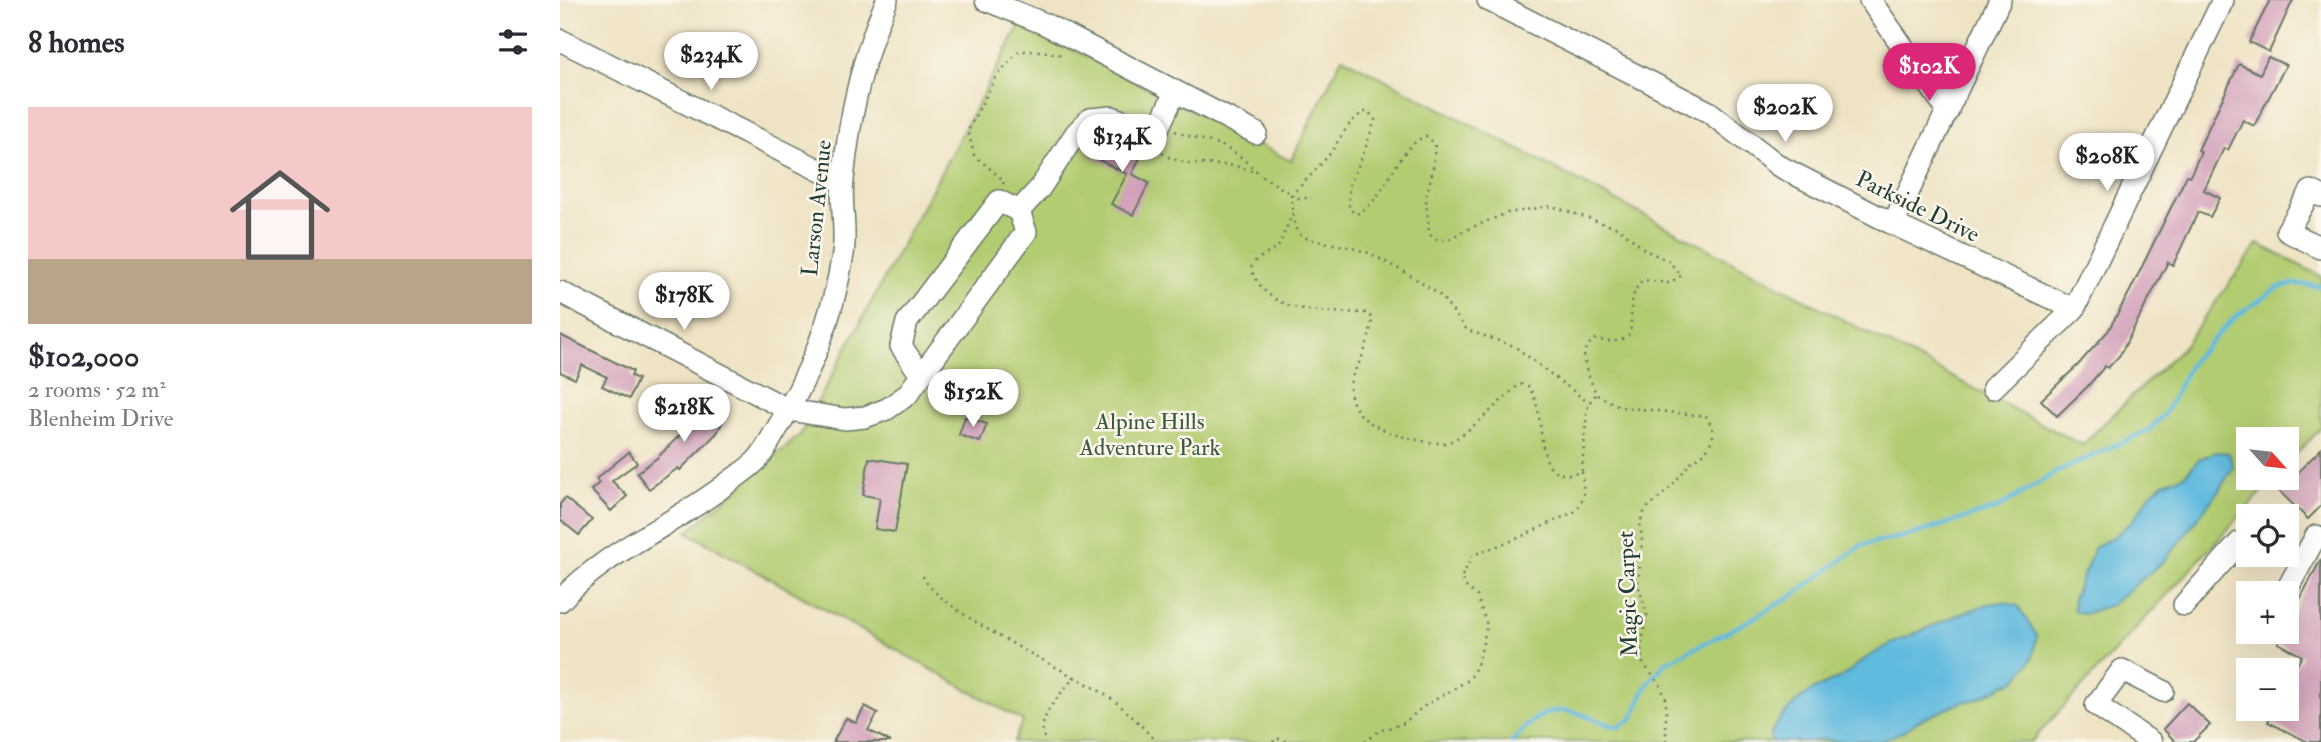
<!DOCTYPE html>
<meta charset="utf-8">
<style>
:root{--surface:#fff;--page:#f2f2f3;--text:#2b2b33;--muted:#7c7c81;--accent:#db2777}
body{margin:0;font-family:"IM FELL Double Pica",serif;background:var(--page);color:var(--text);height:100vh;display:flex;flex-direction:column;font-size:26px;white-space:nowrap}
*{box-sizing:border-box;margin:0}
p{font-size:23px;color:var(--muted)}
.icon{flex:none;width:38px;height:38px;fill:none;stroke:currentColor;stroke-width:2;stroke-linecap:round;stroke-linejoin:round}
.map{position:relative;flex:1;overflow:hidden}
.panel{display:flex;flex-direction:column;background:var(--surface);width:560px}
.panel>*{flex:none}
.needle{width:46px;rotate:117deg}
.tools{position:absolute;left:1676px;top:427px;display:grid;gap:14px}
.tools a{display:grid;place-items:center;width:63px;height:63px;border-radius:0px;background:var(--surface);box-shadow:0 7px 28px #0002;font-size:35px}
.price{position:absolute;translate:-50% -60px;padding:0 16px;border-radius:24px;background:#fff;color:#222;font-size:23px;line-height:46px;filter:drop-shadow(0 2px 4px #0008)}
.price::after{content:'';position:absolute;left:50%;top:42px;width:21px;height:16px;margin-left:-10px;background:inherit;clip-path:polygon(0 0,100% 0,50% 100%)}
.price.active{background:var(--accent);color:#fff}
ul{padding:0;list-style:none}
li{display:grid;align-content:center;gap:14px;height:371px;padding:0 28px}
li span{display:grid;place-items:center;height:217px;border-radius:0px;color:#555}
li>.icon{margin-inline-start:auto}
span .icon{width:126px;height:126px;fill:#fffc;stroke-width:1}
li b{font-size:30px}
h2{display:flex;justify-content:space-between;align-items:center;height:84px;padding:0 28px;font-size:30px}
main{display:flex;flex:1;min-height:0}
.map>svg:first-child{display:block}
</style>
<main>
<section class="panel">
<h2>8 homes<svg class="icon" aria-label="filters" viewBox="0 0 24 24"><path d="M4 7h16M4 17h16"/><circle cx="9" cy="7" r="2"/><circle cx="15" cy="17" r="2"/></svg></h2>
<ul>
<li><span style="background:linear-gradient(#f6c9c9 70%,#b9a48a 0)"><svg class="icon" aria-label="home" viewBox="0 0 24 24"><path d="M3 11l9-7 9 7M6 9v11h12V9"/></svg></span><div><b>$102,000</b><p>2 rooms · 52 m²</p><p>Blenheim Drive</p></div></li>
</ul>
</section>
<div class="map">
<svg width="1761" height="742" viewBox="0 0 1761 742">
<rect width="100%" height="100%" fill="#fbf7ec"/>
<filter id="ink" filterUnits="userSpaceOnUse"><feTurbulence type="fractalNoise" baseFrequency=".0143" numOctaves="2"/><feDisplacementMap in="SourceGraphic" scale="14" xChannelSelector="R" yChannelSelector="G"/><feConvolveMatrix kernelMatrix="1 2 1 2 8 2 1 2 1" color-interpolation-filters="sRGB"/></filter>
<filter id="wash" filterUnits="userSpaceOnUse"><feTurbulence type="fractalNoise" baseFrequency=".00686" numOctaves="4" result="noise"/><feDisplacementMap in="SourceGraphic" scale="28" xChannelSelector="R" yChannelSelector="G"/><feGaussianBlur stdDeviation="1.57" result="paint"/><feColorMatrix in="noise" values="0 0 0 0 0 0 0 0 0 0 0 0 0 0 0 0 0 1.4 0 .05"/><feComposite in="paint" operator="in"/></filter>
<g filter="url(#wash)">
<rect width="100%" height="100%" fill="#efe3c4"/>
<path fill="#b2cc71" stroke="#688452" stroke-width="2" d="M461 23 731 161 782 57 1522 445 1623 347 1698 244 1761 276V428L1727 464V439H1689V478H1715L1471 742H453L463 721 127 532 240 435Z"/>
<path fill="#61bade" stroke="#407c89" stroke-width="2" d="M1656 452 1669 453 1673 467 1658 492 1606 559 1551 605 1523 614 1514 611 1513 599 1535 547 1555 536 1574 519 1592 492 1604 483 1625 475 1639 459Z
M1444 602 1458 606 1477 636 1472 659 1457 679 1417 699 1403 702 1358 721 1344 731 1319 742 1302 740 1285 742 1256 739 1251 742H1213L1210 736 1217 722 1235 703 1254 689 1282 677 1306 658 1329 645 1393 617 1428 604Z"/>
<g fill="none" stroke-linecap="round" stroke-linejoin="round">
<path stroke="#61bade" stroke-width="4.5" d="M952 742C972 718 990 703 1023 715 1035 719 1045 725 1059 727L1072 719 1087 685 1105 663 1183 624 1232 596 1302 545 1351 535 1438 508 1493 474 1589 430 1605 413 1632 361 1675 317 1717 288 1734 284 1761 286"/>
</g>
<g id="blocks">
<path fill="#d19fb9" d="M1710 0H1733L1709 52 1689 42Z
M1708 57 1726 65 1694 126 1683 120 1668 150 1664 148 1644 190 1660 198 1650 217 1638 212 1613 265 1608 262 1560 355 1548 368 1545 366 1527 387 1497 416 1481 400 1518 365 1548 331 1570 291 1627 175 1630 176 1641 152 1638 150 1679 64 1700 74Z
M538 137 580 158 572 174 589 183 573 215 551 204 567 174 529 155Z
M0 335 73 371 71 376 78 379 69 399 42 386 47 377 22 365 15 379 0 372Z
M130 400 165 417 157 433 120 470 118 468 89 489 77 473 97 458 131 424 120 419Z
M405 417 427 424 420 442 399 435Z
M1761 449V506L1748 519 1719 491Z
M69 452 77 463 52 481 67 496 51 511 31 490 39 483 36 479Z
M309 458 347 464 335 532 315 529 320 498 303 495Z
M5 498 32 520 19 535 0 520V504Z
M1761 559V742H1748L1708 722 1714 709H1727V684L1742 656 1718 643 1723 632H1727V624Z
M1627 703 1650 725 1633 742H1616L1603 729Z
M305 706 318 713 308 730 331 742H273L286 718 296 723Z"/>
</g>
</g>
<g filter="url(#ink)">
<use href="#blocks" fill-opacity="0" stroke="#687766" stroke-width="2"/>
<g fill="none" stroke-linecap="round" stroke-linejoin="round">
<defs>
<path id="minor" d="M426 0 485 24 696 133
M928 0 1149 112 1219 166 1333 224 1514 309
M1310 0 1388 111
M0 40 283 182
M1761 196 1751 191 1727 231 1761 248
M459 211 480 188 516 133 530 119 552 117 568 123 575 136 588 142 594 137 615 92
M1333 224 1440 0
M0 292 229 410 285 419 305 417 327 409 347 395 466 232 459 211 439 201 347 322 341 346 361 375
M1433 388 1514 309 1663 0
M1725 593 1756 536
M0 601C45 551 112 526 165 485 175 477 189 469 198 459 205 451 210 440 215 432 249 378 273 317 283 254 287 230 280 204 283 180 289 119 302 57 327 0
M1624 605 1679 543 1689 547
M1591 742 1536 705 1562 670 1603 691"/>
</defs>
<use href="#minor" stroke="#687766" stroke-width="24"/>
<path stroke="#687766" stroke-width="2.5" stroke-dasharray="2 5" stroke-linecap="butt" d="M615 131C628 137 641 139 654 143 673 149 687 162 701 175
M602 153C631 173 666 157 696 173
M702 176 737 198H752
M443 184 444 181 414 155 408 130 436 77 459 51H481L503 55
M733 213 718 247 696 260 691 268C708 318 766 311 807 313L812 318C811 332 807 346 801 359 796 369 790 377 790 389 792 422 825 432 852 439 864 441 877 445 889 442 907 436 944 397 960 384L968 386C974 394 978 407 979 418 983 436 980 474 1006 474 1013 474 1017 474 1022 470L1027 409 1029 403 1036 394C1032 382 1018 359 1027 347 1029 343 1033 341 1036 339 1048 342 1061 343 1070 334 1073 314 1067 295 1083 280L1109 283 1121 276 1109 261 1085 250 1060 229 992 206 947 213 901 232 890 239 879 240 873 238 869 233 866 198 873 169 875 144 866 136C836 146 826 202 796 214L789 209V186L803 155 815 120 808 111C788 117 780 142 767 157 756 170 744 183 731 195L735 228 739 234 748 239 789 247 809 253 850 275 881 296 907 330 954 346 1029 403
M1037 395 1061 407 1146 416 1152 427 1153 438 1145 453 1131 462 1109 489 1085 510 1080 522 1082 541 1078 584 1087 615 1081 648 1082 662 1100 685 1106 699V742
M363 576C374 606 482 659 514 677 501 695 473 719 486 742
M514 677C551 695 569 711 596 742
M713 742 716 738 729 742
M805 742 819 731 844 723 863 707 910 679 919 660 927 625 917 596 906 587 901 578 913 555 956 539 1016 511 1024 496 1022 470"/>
<use href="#minor" stroke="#fff" stroke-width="21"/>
</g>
</g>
<g text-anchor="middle" stroke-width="5" stroke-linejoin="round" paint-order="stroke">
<g font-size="23" fill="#1f3d34" stroke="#fbf7ec">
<text transform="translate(1358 206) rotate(26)" y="8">Parkside Drive</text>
<text transform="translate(256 208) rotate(-84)" y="8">Larson Avenue</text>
<text transform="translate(1067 594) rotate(-92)" y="8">Magic Carpet</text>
</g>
<g font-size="23" fill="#3c5a40" stroke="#fbf7ec">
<text x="590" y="429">Alpine Hills<tspan x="590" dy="26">Adventure Park</tspan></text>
</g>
</g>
</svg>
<div class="tools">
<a><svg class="needle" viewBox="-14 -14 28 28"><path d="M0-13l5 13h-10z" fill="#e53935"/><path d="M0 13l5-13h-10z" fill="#7c7c81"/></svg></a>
<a><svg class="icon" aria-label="locate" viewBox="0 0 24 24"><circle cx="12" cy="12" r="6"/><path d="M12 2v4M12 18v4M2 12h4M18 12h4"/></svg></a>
<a>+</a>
<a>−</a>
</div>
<b class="price" style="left:151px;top:92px">$234K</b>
<b class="price active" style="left:1369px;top:103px">$102K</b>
<b class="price" style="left:1225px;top:144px">$202K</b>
<b class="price" style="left:562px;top:174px">$134K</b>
<b class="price" style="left:1547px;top:193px">$208K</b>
<b class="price" style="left:124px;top:332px">$178K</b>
<b class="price" style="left:413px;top:429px">$152K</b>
<b class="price" style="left:124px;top:444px">$218K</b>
</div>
</main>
